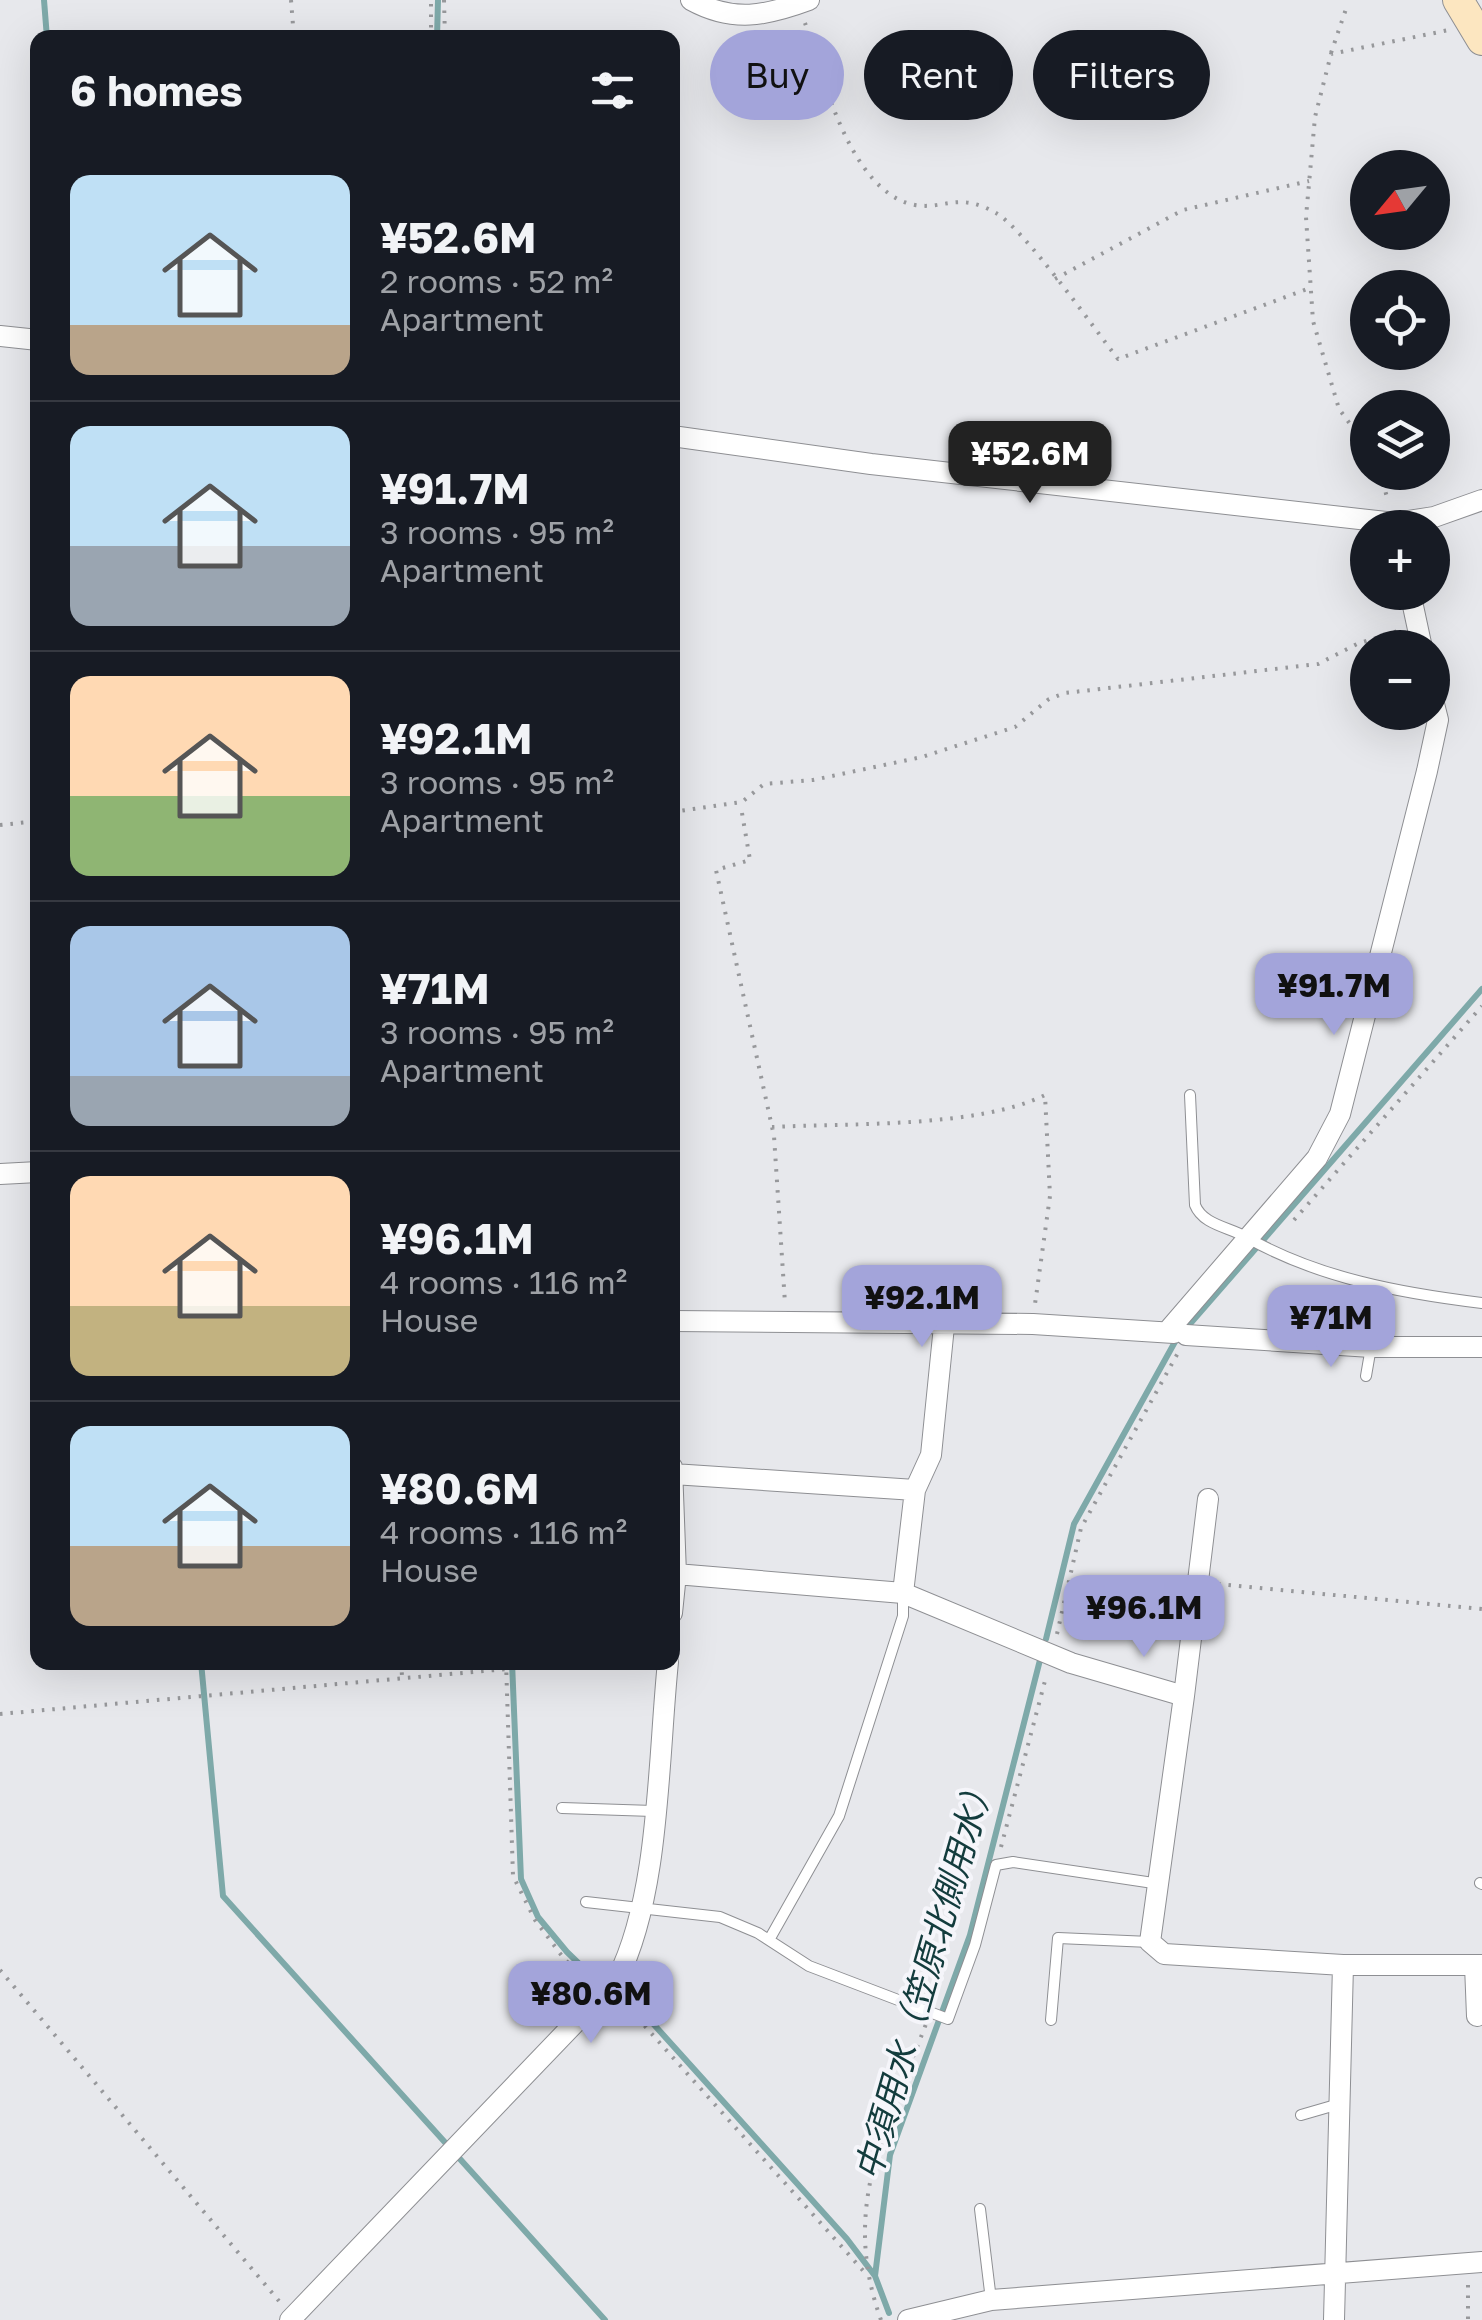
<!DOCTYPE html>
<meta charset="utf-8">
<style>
:root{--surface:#171b24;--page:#20242c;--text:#f1f3f6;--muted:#9ea1a6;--line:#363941;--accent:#a3a4da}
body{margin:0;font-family:"Golos Text","Noto Sans JP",sans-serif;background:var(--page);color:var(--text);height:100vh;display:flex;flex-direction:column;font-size:38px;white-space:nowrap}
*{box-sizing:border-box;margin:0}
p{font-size:32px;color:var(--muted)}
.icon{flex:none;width:55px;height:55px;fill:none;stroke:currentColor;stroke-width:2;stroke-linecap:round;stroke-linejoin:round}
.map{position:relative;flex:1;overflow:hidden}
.panel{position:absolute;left:30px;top:30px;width:650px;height:1640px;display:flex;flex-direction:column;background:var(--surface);border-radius:20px;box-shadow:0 10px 40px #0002}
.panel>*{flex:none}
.hud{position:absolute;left:710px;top:30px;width:620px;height:90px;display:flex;gap:20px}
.needle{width:65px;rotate:241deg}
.tools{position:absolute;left:1350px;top:150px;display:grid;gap:20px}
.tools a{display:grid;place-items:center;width:100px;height:100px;border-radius:50%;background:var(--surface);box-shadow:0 10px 40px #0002;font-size:50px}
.price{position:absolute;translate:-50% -85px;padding:0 22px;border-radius:20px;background:var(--accent);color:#111;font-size:32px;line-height:65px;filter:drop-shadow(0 2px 5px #0008)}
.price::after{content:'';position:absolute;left:50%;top:60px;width:30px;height:22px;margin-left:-15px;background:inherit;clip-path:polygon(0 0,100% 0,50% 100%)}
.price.on{background:#222;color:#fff}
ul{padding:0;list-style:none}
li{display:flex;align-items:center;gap:30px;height:250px;padding:0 40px}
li+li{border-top:2px solid var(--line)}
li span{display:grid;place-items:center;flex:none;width:280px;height:200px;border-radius:20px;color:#555}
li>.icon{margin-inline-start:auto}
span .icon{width:120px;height:120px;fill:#fffc;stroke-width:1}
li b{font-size:42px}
h2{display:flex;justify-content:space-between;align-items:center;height:120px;padding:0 40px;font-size:42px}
.chip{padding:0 35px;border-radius:45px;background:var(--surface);box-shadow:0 10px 40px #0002;font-size:35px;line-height:90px}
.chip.on{background:var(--accent);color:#111}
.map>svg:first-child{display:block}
</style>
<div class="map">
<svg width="1482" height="2320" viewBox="0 0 1482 2320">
<rect width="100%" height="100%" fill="#e7e8ec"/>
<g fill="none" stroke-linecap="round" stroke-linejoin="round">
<path stroke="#7ea9a9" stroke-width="6" d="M44 0 47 38
M437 38 438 0
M1046 1639 1074 1524 1176 1340 1482 989
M201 1662 223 1896 605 2320
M512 1662 521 1879 538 1917 567 1952 598 1982 639 2008 847 2239 875 2276
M889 2313 875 2276 890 2155 970 1935 1041 1656"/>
<defs>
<path id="lane" d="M1190 1095 1195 1205C1203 1225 1229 1227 1246 1237 1318 1278 1400 1293 1482 1303
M1366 1376 1371 1347
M562 1808 653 1811
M1480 1883 1482 1884
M586 1902 720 1917 758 1933 809 1966 948 2019 975 1945 996 1865 1013 1862 1160 1884
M769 1940 839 1816 903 1616V1594
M1051 2020 1058 1938 1150 1942
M1301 2115 1339 2104
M980 2209 991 2300"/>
<path id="street" d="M691 0C733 23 766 16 809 0
M0 336 38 340
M672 436 871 464 1395 523 1434 517 1482 500
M1410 592 1422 648
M0 1174 38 1172
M672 1321 1033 1324 1174 1333
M1167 1332 1317 1158 1340 1114 1427 771 1438 720 1432 696
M1186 1335 1371 1347H1482
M672 1467 676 1574 672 1613
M673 1474 915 1490
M676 1574 903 1593 1071 1663 1184 1696 1150 1942 1164 1954 1343 1965H1482
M903 1593 915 1490 931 1455 944 1326
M1184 1696 1208 1499
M1475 1965 1477 2016
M290 2320 617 1979C660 1895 658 1758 668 1662
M908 2320 991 2300 1482 2262
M1334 2320 1343 1965"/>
<path id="secondary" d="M1458 0 1482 40"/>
</defs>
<use href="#lane" stroke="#8e8f93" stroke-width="12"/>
<use href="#street" stroke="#8e8f93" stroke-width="22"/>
<use href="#secondary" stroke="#8e8f93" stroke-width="32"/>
<path stroke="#97989b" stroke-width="4" stroke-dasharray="2.5 8" stroke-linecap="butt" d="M291 0 294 38
M444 0 445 38
M805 23C822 74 850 193 915 205 944 210 958 191 996 213 1025 230 1093 327 1118 359L1310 288
M431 38V0
M1331 53 1347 6
M1055 279 1183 210 1309 181
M1368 448 1339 409 1313 321 1306 217 1315 117 1331 54 1449 30
M1380 472 1388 501
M672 812 742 802 764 784 813 780 922 757 1015 727 1049 699 1065 693 1318 664 1357 644 1398 631
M742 813 750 860 716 870 774 1136 785 1303
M0 825 38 821
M772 1127C848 1123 979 1128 1045 1095L1050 1196 1035 1304
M1294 1220 1482 1006
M1218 1584 1482 1609
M1057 1634 1081 1528 1179 1351
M401 1662 402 1676
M506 1662 513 1876 535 1920 565 1960 589 1981
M0 1714 507 1669
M1001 1847 1046 1677
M0 1970 279 2301
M620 2006 643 2024 867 2275
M1468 2285V2320
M881 2320C840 2206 886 2129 926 2024"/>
<use href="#lane" stroke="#fff" stroke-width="10"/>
<use href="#street" stroke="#fff" stroke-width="20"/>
<use href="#secondary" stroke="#fce6c0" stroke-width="30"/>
</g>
<g text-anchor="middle" stroke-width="8" stroke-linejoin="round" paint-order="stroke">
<g font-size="35" font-style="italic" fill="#133c3d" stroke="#f5f5fa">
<text transform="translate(925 1977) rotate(-74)" y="12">中須用水（笠原北側用水）</text>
</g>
</g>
</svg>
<div class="tools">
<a><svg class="needle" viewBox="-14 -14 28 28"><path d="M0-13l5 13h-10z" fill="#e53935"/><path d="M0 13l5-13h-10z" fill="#9ea1a6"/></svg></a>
<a><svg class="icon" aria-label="locate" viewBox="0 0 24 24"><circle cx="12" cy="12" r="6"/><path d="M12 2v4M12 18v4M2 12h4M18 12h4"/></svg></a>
<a><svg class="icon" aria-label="layers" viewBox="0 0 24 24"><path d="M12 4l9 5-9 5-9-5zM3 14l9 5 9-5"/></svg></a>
<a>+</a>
<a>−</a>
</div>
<b class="price on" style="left:1030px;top:506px">¥52.6M</b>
<b class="price" style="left:1334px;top:1038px">¥91.7M</b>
<b class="price" style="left:922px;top:1350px">¥92.1M</b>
<b class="price" style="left:1331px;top:1370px">¥71M</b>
<b class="price" style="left:1144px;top:1660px">¥96.1M</b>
<b class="price" style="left:591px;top:2046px">¥80.6M</b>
<div class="hud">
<a class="chip on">Buy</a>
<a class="chip">Rent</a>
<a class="chip">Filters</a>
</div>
<section class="panel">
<h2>6 homes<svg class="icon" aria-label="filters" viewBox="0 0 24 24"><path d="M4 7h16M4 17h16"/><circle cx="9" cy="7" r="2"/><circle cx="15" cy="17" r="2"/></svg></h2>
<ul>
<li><span style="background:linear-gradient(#bfe0f5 75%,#b9a48a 0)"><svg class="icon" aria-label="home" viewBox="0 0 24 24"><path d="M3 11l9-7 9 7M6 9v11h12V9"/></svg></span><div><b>¥52.6M</b><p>2 rooms · 52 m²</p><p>Apartment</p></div></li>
<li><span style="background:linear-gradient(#bfe0f5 60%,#9aa5b1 0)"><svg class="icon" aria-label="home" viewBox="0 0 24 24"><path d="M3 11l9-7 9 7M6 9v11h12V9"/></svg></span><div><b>¥91.7M</b><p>3 rooms · 95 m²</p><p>Apartment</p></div></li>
<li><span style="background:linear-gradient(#ffd9b3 60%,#8fb573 0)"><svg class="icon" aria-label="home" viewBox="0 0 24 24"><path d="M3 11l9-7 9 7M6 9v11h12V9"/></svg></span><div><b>¥92.1M</b><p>3 rooms · 95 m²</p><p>Apartment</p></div></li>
<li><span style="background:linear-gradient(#a9c7e8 75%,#9aa5b1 0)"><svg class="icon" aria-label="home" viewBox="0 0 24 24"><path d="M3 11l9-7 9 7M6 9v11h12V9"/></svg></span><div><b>¥71M</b><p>3 rooms · 95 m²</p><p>Apartment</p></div></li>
<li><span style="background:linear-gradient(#ffd9b3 65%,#c2b280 0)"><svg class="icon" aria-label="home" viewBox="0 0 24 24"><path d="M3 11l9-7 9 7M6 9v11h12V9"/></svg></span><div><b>¥96.1M</b><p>4 rooms · 116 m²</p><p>House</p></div></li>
<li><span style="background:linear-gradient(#bfe0f5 60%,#b9a48a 0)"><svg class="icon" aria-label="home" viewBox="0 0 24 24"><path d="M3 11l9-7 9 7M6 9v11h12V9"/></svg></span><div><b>¥80.6M</b><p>4 rooms · 116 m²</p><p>House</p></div></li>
</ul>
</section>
</div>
